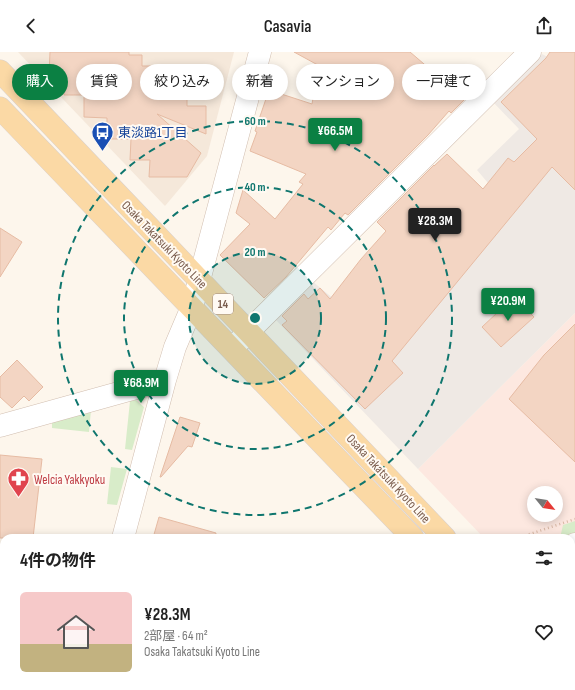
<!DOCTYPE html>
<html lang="ja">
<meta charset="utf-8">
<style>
:root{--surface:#fff;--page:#f2f2f2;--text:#222;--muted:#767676;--line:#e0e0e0;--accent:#0b8043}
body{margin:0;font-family:"Sofia Sans Condensed","Noto Sans JP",sans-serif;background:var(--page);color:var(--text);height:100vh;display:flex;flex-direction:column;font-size:15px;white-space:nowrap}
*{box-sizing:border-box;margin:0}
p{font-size:13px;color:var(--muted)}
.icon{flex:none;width:22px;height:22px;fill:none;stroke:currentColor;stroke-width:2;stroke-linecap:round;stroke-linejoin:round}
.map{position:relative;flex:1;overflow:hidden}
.details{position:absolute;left:0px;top:482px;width:575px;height:156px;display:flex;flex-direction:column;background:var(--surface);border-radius:12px 12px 0 0;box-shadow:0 2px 10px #0003}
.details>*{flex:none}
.guide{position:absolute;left:12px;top:12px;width:551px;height:36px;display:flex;gap:8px}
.needle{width:26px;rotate:120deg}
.buttons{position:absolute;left:527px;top:434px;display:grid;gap:8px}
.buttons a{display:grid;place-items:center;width:36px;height:36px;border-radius:50%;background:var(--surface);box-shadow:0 2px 10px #0003;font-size:20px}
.price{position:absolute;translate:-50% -34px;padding:0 9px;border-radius:4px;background:var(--accent);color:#fff;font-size:13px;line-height:26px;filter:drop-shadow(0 1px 2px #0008)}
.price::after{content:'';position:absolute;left:50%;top:24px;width:12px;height:9px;margin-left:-6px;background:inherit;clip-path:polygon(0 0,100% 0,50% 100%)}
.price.current{background:#222;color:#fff}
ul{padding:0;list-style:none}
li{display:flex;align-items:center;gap:12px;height:100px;padding:0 20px}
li+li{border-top:1px solid var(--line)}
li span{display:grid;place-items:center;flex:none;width:112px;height:80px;border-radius:6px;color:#555}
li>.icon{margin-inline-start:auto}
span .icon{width:48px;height:48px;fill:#fffc;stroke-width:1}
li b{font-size:17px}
h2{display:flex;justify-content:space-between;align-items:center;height:48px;padding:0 20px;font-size:17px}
.pill{padding:0 14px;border-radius:18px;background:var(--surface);box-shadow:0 2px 10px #0003;font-size:14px;line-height:36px}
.pill.current{background:var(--accent);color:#fff}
header{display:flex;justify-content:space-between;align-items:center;height:52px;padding:0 20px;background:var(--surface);font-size:18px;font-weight:600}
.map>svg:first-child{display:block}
</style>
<header><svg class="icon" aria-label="back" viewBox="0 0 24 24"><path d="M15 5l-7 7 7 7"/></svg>Casavia<svg class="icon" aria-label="share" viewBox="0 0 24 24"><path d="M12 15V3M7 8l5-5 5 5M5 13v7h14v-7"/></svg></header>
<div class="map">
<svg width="575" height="638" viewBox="0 0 575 638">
<rect width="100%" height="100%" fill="#fdf6ec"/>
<path fill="#f5e8da" d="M18 0H234L207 104 165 154Z"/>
<path fill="#fde8e0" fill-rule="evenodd" d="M575 261V481L569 486H484L418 417ZM534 441H556V463H534Z"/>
<path fill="#efe9e4" d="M542 2 570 17 575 10V261L418 417 275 267 312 229 362 270 408 212 488 131 477 118 519 77 493 50Z"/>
<path fill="#d8ecc9" d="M136 348 144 355 132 398 125 397 130 349Z
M91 358 89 380 52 376V369Z
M111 415 127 417 117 453 107 452Z
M575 469V481L569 486H560L563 473Z"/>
<path fill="#f3d5c3" stroke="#e6bba3" d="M50 0H129V3H142V14H164V36H187V54H206V82L157 62 201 101 187 125H149L150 108H130L131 87H107V66L84 65V43H64V24H49Z
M294 0H410L465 47 451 61 449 59 428 83 348 163 345 161 331 178 328 175 286 225 264 246 220 203 250 172 236 161 243 138 275 167 303 132 299 130 306 122 250 99 257 80 255 79 269 38 312 52 313 46 330 27 323 22 327 18Z
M550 0H575V138L552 115 392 309 403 321 365 357 282 273 287 269 282 264 304 242 308 247 320 236 330 247 361 207 386 179 377 170 434 113V114L447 102 483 137 508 106 514 110 537 87 501 50 546 6Z
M0 176 22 190 0 225Z
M514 245 534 265 501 295 482 275Z
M575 272V410L509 347 544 303Z
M17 308 43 335 29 349 24 344 12 356 0 345V325Z
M180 365 200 371 192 395 188 394 161 425H160Z
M0 403 42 407 33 486H0Z
M159 465 216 481 215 486H153Z"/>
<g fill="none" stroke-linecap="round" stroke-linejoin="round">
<defs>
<path id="minor" d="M232 297 249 279 530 0
M0 374 165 328
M123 486 165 328 175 295 192 255 260 0
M571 496 575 492
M571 581H575
M85 638 86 634"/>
<path id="major" d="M0 19C148 175 298 330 445 486
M0 56 413 486
M528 634 530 638
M554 634 556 638"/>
</defs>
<use href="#minor" stroke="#d1beb0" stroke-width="23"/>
<use href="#major" stroke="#dad1cd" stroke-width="23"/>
<path stroke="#d9b8a5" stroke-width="2.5" stroke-dasharray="1 3" stroke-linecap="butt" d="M522 486 524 484 575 467"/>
<use href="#minor" stroke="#fff" stroke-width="22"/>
<use href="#major" stroke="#fbd9a5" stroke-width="22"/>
<path stroke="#b9a8c9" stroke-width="3" stroke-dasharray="6 4" stroke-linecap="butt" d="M571 620H575
M0 634 40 638
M407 638 446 634"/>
</g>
<circle cx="255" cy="266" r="66" fill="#0f766e" fill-opacity=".12"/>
<g fill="none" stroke="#0f766e" stroke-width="2" stroke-dasharray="7 5">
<circle cx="255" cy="266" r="66"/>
<circle cx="255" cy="266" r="131"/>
<circle cx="255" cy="266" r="197"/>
</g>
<defs>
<symbol id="bus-pin" viewBox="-11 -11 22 30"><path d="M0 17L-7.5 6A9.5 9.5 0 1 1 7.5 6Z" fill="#1a4fb4" stroke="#fffaf3"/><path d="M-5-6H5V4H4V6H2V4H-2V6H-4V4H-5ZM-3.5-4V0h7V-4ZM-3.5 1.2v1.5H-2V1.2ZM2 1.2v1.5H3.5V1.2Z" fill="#fff"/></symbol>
<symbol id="pharmacy-pin" viewBox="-11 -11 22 30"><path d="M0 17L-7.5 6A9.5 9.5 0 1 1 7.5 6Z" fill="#e0444e" stroke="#fffaf3"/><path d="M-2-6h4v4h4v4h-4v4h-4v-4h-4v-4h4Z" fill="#fff"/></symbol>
</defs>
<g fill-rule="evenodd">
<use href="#bus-pin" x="90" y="68" width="25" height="34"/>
<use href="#pharmacy-pin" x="6" y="414" width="25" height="34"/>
</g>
<g text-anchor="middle" stroke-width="4" stroke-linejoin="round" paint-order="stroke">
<rect fill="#fffaf3" stroke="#a28b7f" stroke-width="1" x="213" y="242" width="20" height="20" rx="3"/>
<g font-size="12" font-weight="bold" fill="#7a5c4d">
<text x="223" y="256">14</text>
</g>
<g font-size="13" fill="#164399" stroke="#fffaf3" text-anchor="start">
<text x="118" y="85">東淡路1丁目</text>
</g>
<g font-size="13" fill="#7a5c4d" stroke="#fffaf3">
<text transform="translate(165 192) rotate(46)" y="5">Osaka Takatsuki Kyoto Line</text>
<text transform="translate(389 426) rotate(47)" y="5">Osaka Takatsuki Kyoto Line</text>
</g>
<g font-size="13" fill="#be3a42" stroke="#fffaf3" text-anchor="start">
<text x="34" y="432">Welcia Yakkyoku</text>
</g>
</g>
<circle cx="255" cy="266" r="6" fill="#0f766e" stroke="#fffaf3" stroke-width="2"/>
<g font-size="12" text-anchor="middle" font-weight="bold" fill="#0f766e" stroke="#fffaf3" stroke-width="4" stroke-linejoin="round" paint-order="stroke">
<text x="255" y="73">60 m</text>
<text x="255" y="139">40 m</text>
<text x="255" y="204">20 m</text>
</g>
</svg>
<div class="buttons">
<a><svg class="needle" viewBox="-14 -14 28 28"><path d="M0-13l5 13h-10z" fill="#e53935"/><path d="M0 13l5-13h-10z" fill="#767676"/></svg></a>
</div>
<b class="price" style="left:335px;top:100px">¥66.5M</b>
<b class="price current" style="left:435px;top:190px">¥28.3M</b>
<b class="price" style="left:508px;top:270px">¥20.9M</b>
<b class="price" style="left:141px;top:352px">¥68.9M</b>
<div class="guide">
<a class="pill current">購入</a>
<a class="pill">賃貸</a>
<a class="pill">絞り込み</a>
<a class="pill">新着</a>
<a class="pill">マンション</a>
<a class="pill">一戸建て</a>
</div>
<section class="details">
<h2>4件の物件<svg class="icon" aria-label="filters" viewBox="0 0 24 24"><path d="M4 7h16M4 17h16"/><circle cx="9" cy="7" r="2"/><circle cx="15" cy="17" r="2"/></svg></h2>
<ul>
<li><span style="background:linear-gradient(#f6c9c9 65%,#c2b280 0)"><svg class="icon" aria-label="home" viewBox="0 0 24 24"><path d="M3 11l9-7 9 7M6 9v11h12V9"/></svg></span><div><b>¥28.3M</b><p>2部屋 · 64 m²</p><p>Osaka Takatsuki Kyoto Line</p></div><svg class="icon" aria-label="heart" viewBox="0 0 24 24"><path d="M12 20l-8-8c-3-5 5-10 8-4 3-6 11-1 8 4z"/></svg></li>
</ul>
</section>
</div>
